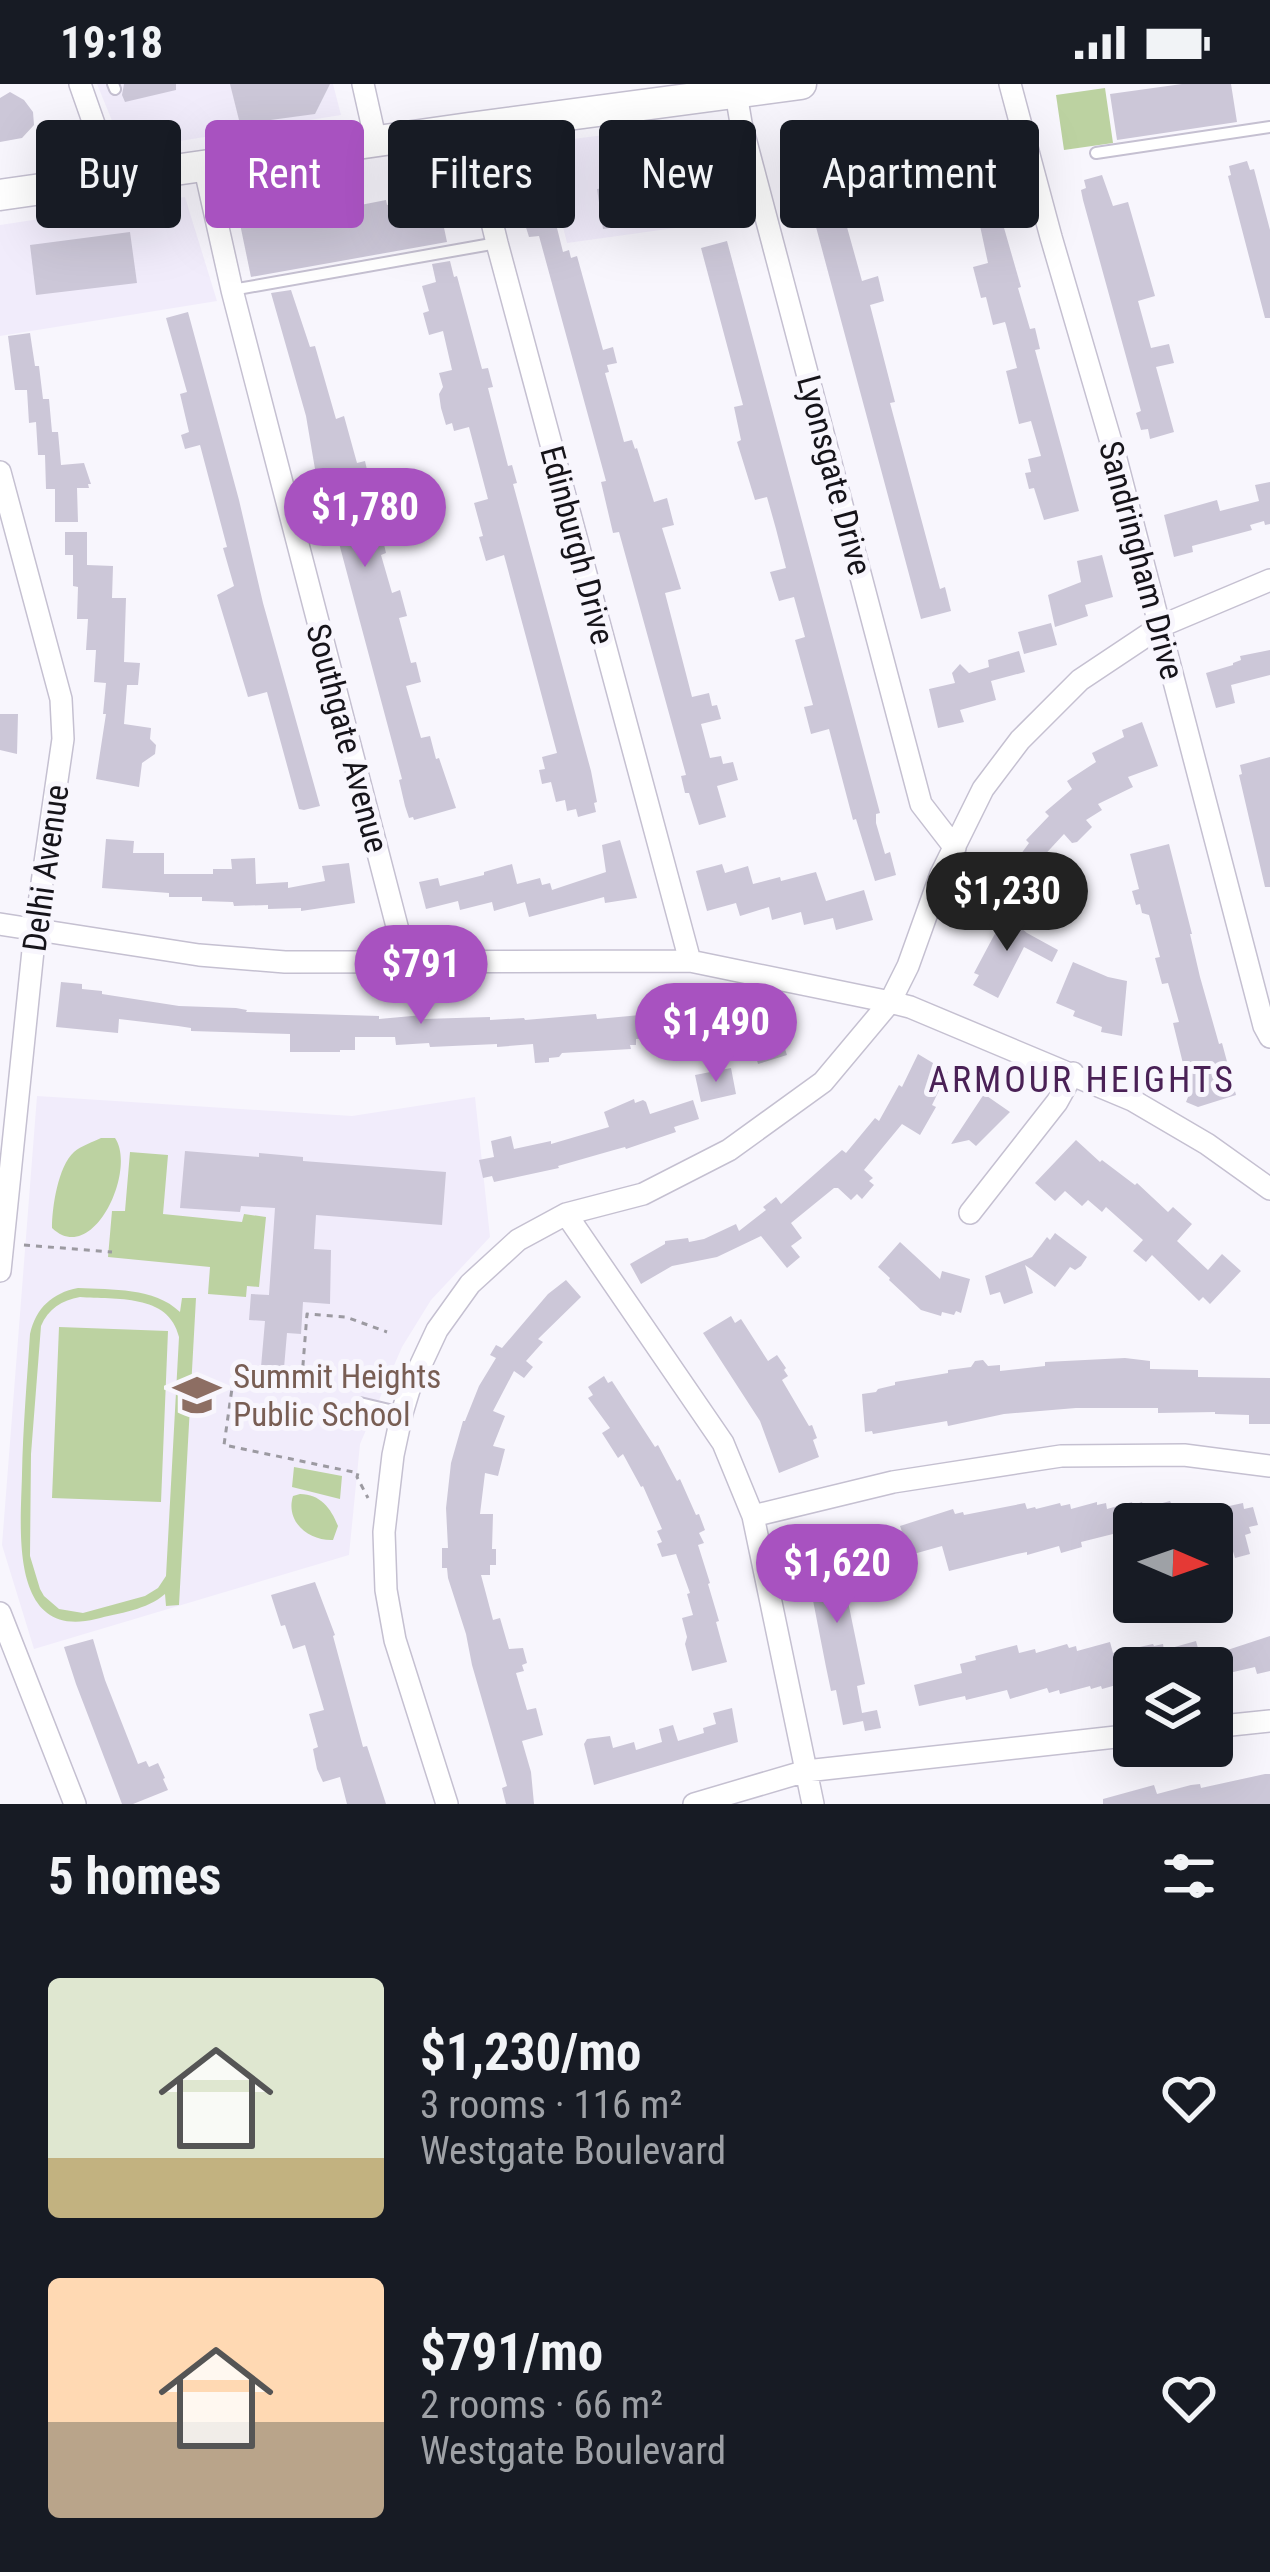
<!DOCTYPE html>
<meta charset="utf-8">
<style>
:root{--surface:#171b24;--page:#20242c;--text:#f1f3f6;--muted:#9ea1a6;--accent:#a852c0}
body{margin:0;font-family:"Roboto Condensed",sans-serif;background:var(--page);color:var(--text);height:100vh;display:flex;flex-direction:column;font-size:45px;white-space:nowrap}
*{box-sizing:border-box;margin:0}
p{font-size:39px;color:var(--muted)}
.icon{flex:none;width:66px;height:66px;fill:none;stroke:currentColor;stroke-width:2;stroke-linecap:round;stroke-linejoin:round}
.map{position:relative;height:1720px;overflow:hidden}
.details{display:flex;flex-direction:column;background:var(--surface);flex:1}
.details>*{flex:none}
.banner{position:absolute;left:36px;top:36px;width:1200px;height:108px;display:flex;gap:24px}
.needle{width:78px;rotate:92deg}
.controls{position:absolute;left:1113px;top:1419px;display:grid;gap:24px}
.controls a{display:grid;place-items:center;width:120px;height:120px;border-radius:12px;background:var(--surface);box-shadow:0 12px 48px #0002;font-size:60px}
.price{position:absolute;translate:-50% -102px;padding:0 27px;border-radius:42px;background:var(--accent);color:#fff;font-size:39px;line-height:78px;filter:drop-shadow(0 3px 6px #0008)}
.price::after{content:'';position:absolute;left:50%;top:72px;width:36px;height:27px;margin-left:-18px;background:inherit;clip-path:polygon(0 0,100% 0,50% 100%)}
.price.selected{background:#222;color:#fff}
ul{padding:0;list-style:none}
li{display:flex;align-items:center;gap:36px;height:300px;padding:0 48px}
li span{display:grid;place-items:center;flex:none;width:336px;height:240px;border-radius:12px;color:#555}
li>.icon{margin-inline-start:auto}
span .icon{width:144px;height:144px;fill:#fffc;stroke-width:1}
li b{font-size:51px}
h2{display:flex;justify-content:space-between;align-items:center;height:144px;padding:0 48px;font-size:51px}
.chip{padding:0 42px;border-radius:12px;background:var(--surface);box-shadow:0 12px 48px #0002;font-size:42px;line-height:108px}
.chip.selected{background:var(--accent);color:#fff}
.status{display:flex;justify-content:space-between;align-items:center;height:84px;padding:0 60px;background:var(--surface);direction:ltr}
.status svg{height:33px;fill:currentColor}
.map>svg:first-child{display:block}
</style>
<div class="status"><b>19:18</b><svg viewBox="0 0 49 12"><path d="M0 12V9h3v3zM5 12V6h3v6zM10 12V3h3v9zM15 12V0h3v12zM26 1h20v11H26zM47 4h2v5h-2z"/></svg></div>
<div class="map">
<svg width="1270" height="1720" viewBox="0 0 1270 1720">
<rect width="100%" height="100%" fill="#f8f6fd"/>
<path fill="#f1ecfb" d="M97 0H333L341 31 124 66Z
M713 37 740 135 567 159 542 59Z
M185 113 217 217 0 252V141Z
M37 1012 352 1032 475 1013 490 1153 431 1216 402 1263 360 1360 349 1471 34 1565 2 1461Z"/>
<path fill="#bcd2a1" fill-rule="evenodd" d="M1105 4 1113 59 1064 66 1056 11Z
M101 1054H115C137 1086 93 1183 52 1144 52 1124 58 1082 74 1068 81 1062 93 1058 101 1054Z
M130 1068 168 1071 163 1130 242 1138 244 1130 266 1133 259 1203 247 1202 246 1213 208 1210 210 1183 108 1173 112 1127H125Z
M78 1204C112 1206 154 1203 180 1228L182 1214H196L179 1521 166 1522 165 1510C147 1526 119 1529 96 1535 8 1557 21 1442 22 1390 23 1343 27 1296 30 1250 36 1224 52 1209 78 1204ZM80 1213C115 1216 169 1209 179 1253L166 1492 158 1504 145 1512 83 1529 59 1525 44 1512 40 1505 30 1472 31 1370 41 1242C48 1225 62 1216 80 1213Z
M59 1243 168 1247 161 1418 52 1414Z
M294 1383 342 1392 340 1415 292 1403Z
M300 1410C320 1410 331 1424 338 1442L333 1456C309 1457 285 1438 293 1412Z"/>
<path fill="#ccc7d8" d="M124 0H176V6L125 18 122 11Z
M230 0H330L315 30 240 40Z
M1182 0H1231L1237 38 1117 56 1110 10Z
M10 8 24 16 33 28 34 41 22 54 0 58V14Z
M973 37 980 82 814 106 807 61Z
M1247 77 1250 86 1254 85 1270 146V234H1265L1228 92 1231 91 1229 82Z
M711 87 717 127 603 145 597 105Z
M543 88 563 168 569 166 571 174 577 172 603 266 613 263 617 279 607 281 609 288 605 289 624 358 632 356 635 365 637 364 654 418 667 414 674 441 662 444 681 505 665 509 692 613 709 609 712 622 717 621 721 635 701 640 710 674 721 672 723 680 733 678 738 696 717 702 726 733 699 741 689 709H685L681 692 686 691 619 448 613 449 601 398 606 397 539 152 529 153 519 121 513 96Z
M1102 91 1113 122 1128 118 1147 184 1155 212 1138 217 1151 264 1169 260 1174 279 1156 283 1174 348 1150 355 1148 345 1141 346 1136 329 1141 327 1083 116 1081 106 1086 104 1084 96Z
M994 109 1021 203 1018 204 1030 245 1035 244 1040 265 1035 266 1079 427 1044 436 1034 404 1029 405 1025 389 1031 388 1028 375 1041 372 1031 337 1019 340 1006 287 1017 284 1006 241 1005 238 993 241 986 213 981 214 973 183 988 179 974 114Z
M437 110 447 158 251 193 240 140 278 131 279 137 386 116 387 121Z
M834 129 836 138 845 136 862 197 878 192 884 217 870 221 895 318 890 319 940 505 945 503 951 527 921 535 816 143H818L815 134Z
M130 148 137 199 36 211 30 161Z
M727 157 880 729 876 730V739L885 770 890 768 896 791 875 797 856 735 853 736 829 645 811 650 804 623 813 621 795 556 805 553 794 513 779 517 770 488 786 484 776 445 767 413 755 416 737 358 741 356 734 323 743 321 701 164Z
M450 177 454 193 457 192 482 285 488 284 493 303 488 304 508 382 512 381 517 399 513 400 591 687 597 718 594 719 596 728 578 733 576 725 567 727 565 716 556 718 551 698 542 700 539 686 545 685 542 673 557 669 533 579 504 471 486 477 479 453 483 452 474 419 488 415 469 343 454 347 452 339 446 341 441 324 439 310 443 303 439 289 452 286 443 247 429 251 423 229 429 227 422 202 436 198 432 180Z
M291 206 310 263 315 262 336 335 344 332 357 379 365 377 386 469 381 471 392 509 400 506 407 532 399 534 411 579 416 578 421 598 406 602 421 654 430 652 436 675 439 674 456 724 414 736 413 733 409 734 405 722 399 696 402 695 336 448 323 452 332 436 315 385 306 332 271 209Z
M188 228 239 416 263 519 320 722 304 726 299 725 267 608 248 613 217 511 234 502 223 464 227 463 200 361 185 365 181 351 189 348 180 310 187 308 166 234Z
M30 249 35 282H39L43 315H49L52 348H58L61 381 84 379 91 400H88L89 404H77L78 438H55V405H46L45 371H38L36 338 29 339 27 306H15L8 252Z
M1270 398V440L1265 441 1264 437 1250 441 1252 446 1192 462 1193 468 1174 473 1164 431 1217 416 1220 427 1259 417 1255 401Z
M65 448H87V481L113 482 112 514H126L124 578 140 579 138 601H127L124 640 151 644 150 655 156 661 155 670 142 679 139 703 96 695 106 630H103L106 599 94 598 96 566H86L88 535H77L78 503 73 502V471H65Z
M1102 471 1113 513 1085 521 1088 532 1055 543 1048 511 1081 498 1077 477Z
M1051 539 1057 561 1024 570 1018 548Z
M1270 566V591L1231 601 1235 619 1216 624 1206 589 1233 581V579L1241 576 1240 572Z
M1019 567 1025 588 991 597 996 616 960 626 964 638 938 644 929 605 955 599 952 589 960 580 969 589 989 583 988 576Z
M0 630H18L17 670 0 666Z
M1142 638 1158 682 1128 693 1133 703 1098 720 1102 726 1086 736 1092 743 1077 758 1072 759 1064 750 1038 778 1043 782 1038 788 1048 796 1040 807 1032 801 1016 829 997 818 1013 788 1010 785 1029 759 1026 756 1049 732 1045 728 1072 705 1067 697 1096 678 1092 669 1124 653 1122 646Z
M1270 673V803H1265L1239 691 1242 690 1240 681Z
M106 755 134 757 133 769H164V790H213V785H232L231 775 255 774 256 800 288 798V804L325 797 322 782 349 779 355 819 301 827V824L268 825V821L234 822 233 818 202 817V813H169V809L102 804Z
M620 756 637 814 605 819 604 813 529 833 525 818 494 827 492 818 460 826 458 817 426 825 419 798 438 794 440 802 484 791V788L512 780 517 800 540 794 542 801 550 799 552 806 606 788 602 761Z
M1169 760 1192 850H1190L1200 893 1219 960 1222 959 1236 1011 1198 1023 1186 1018 1190 1008 1173 939 1179 938 1168 899 1162 900 1155 874 1160 873 1149 831 1142 829 1140 820 1136 821 1132 807 1139 805 1130 770Z
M722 780 725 789 748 782 753 800 780 793 781 797 816 788 826 817 864 806 873 836 836 846 833 834 804 841 801 828 772 836 769 823 740 832 736 819 707 827 696 787Z
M1007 827 1025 836 1021 844 1027 849 1058 866 1052 878 1024 863 998 914 973 901 979 891 974 889Z
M1073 878 1108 893 1127 897 1122 952 1101 948 1102 943 1073 932 1075 927 1056 919Z
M61 898 82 900V905L102 907V910L179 922 236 924 247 926 246 928 379 932V935L423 931V935L490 933V936L524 934 525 936 596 930 597 935 662 929 666 939 701 931 702 934 719 930 721 940 764 926 773 955 781 953 787 971 758 980 756 973 748 976 741 953 691 964 689 955 664 957 663 953 636 955V961H630L631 965 562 969 559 973 549 974V978L535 979 533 960 497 963V960L430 963 429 959 396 961 395 953H355V966H340V968H290V950L191 947V944L178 942 119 935 118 949 56 943Z
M918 970 948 988 932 1021 936 1023 920 1051 902 1040 864 1086 873 1094 869 1097 874 1101 862 1115 857 1110 851 1116 838 1104H834L791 1139 802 1154 791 1162 800 1173 787 1184 761 1152 717 1173 672 1182 641 1200 630 1180 665 1160V1157L688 1154 689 1158 704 1155 736 1140 739 1147 766 1126 763 1123 776 1113 781 1120 842 1066 846 1069 875 1034 879 1037 899 1001 902 1003Z
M731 984 736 1010 701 1018 695 991Z
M984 1010 1010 1028 976 1062 969 1056 951 1060Z
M634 1015 635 1019 643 1016 646 1018 650 1030 693 1016 699 1035 674 1043 676 1048 626 1065 625 1063 614 1066 558 1082 559 1084 494 1098 492 1092 483 1094 479 1076 494 1073 491 1057 511 1052 514 1065 551 1057V1060L609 1043 604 1028Z
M1076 1056 1100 1078 1102 1076 1135 1101 1137 1099 1168 1128 1173 1123 1192 1140 1177 1157 1208 1186 1222 1170 1241 1187 1210 1220 1203 1213 1199 1217 1152 1171 1146 1178 1133 1167 1143 1156 1106 1123 1102 1128 1088 1116 1082 1122 1065 1107 1055 1117 1035 1099Z
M185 1067 259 1073V1069L303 1073V1077L446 1088 442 1141 316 1131 314 1165 331 1166 330 1220 303 1218 301 1250 287 1249 284 1284 261 1283 265 1237 249 1236 251 1210 269 1211 275 1124 241 1122 240 1128 180 1124Z
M1055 1149 1087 1173 1081 1182 1075 1186 1070 1183 1055 1203 1025 1181 1033 1209 1004 1220 1000 1208 990 1211 985 1192 1032 1173 1047 1153 1050 1156Z
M900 1158 940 1195 942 1187 970 1195 961 1229 956 1227 954 1231 942 1228 941 1232 921 1226 889 1196 890 1194 878 1183Z
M566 1196 581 1213 538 1255 543 1258 526 1277 533 1283 524 1294 514 1287 493 1327 505 1332 493 1362 505 1365 498 1392 485 1389 480 1430H493L492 1465H496V1481H490V1491H481L493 1536 500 1534 509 1565 523 1564 527 1579 522 1581 524 1587 516 1589 527 1626 536 1624 543 1651 522 1657 531 1688 534 1720H506L502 1704 507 1702 472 1581 466 1550 448 1494 447 1484H442V1464H448L446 1424 451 1379 463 1337H465L479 1302 496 1274 490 1271 496 1261 502 1264 548 1210Z
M731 1232 735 1239 741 1235 768 1277 777 1271 786 1284 784 1286 788 1292 782 1296 809 1342 812 1341 817 1354 813 1356 819 1373 779 1389 760 1337 703 1249Z
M1125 1274 1150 1277V1285L1198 1286V1293L1270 1294V1340H1249V1331L1215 1330V1328L1158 1329V1324H1076L1004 1330 948 1342 947 1337 873 1350 872 1347 865 1348 862 1310 876 1308 878 1305 895 1301V1298L948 1289V1286L971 1283 975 1277 983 1276 988 1282 1000 1281V1287L1045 1282V1278Z
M604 1292 608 1299 612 1297 655 1363 658 1361 677 1397 680 1395 696 1431 699 1430 705 1446 699 1449 704 1459 698 1461 710 1499 708 1500 719 1537 716 1538 727 1578 692 1587 685 1560 687 1553 682 1534 693 1531 687 1510 690 1509 676 1470 662 1473 657 1460 662 1458 657 1447 662 1445 643 1402 641 1403 623 1370 618 1374 602 1349 610 1344 588 1314 593 1311 588 1303Z
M1170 1417 1172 1421 1180 1419 1183 1432 1243 1419 1244 1425 1253 1423 1258 1441 1249 1443 1251 1449 1245 1451 1250 1470 1235 1474 1232 1464 1212 1469V1440H1134V1478H1130L1121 1448 1081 1458 1082 1463 1061 1469 1059 1462 1027 1471V1468L1017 1470 949 1487 942 1462 910 1471 900 1442 953 1425 955 1430 963 1428 964 1431 1025 1419 1027 1425 1035 1423 1036 1425 1060 1419 1061 1422 1070 1420 1071 1425 1097 1418V1421L1106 1419 1107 1425 1132 1418 1133 1421 1142 1418 1144 1424Z
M848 1451 854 1476 840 1479 865 1600 857 1602 862 1629 877 1626 881 1644 865 1647 863 1637 843 1641 836 1606 831 1607 826 1583 802 1460Z
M315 1498 335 1551 333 1552 363 1663 367 1662 386 1720H347L340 1693 323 1698 317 1685 313 1665 318 1663 309 1630 324 1626 305 1561 293 1565 285 1541 281 1542 271 1511Z
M1270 1552V1587L1257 1590 1255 1583 1216 1592 1214 1584H1134V1596L1102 1605 1101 1602 1091 1605 1090 1602 1060 1610 1059 1606 1049 1609 1047 1604 1010 1615 1007 1606 966 1616 965 1612 919 1622 914 1601 962 1589 960 1580 976 1576 975 1572 1017 1561 1019 1569 1035 1565 1036 1569 1067 1560 1069 1564 1076 1562 1077 1567 1110 1558 1113 1569 1153 1560 1154 1562 1163 1560 1164 1566 1196 1557 1199 1568 1207 1566 1209 1572Z
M93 1555 105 1596 138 1680 146 1677 149 1683 158 1679 165 1694 163 1695 168 1706 133 1720H122L76 1600 64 1563Z
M732 1624 738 1658 594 1701 584 1660 587 1655 610 1652 613 1664 634 1658 636 1666 662 1658 659 1645 673 1641 678 1657 704 1649 703 1644 716 1640 713 1629Z
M1265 1690H1270V1720H1103V1715L1154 1701 1157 1710 1191 1701 1200 1700 1201 1704Z"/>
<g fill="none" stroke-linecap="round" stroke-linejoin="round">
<defs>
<path id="service" d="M113 0 115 5
M1096 69 1270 43
M232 206 497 159
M360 1319 402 1329"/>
<path id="minor" d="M80 0 113 94
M363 0 376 58
M1010 0 1051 153 1116 375 1264 942 1270 953
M736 9 741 39 921 720 955 764
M469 44 497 159 690 877
M204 81 232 206 406 877
M0 388 61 615 63 655 35 847 0 1187
M0 840 199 871 285 878 690 877 890 918 910 923 1132 1016 1207 1060 1270 1105
M970 1129 1057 1018 1073 989
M566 1130 723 1359 753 1432 813 1720
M753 1432 893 1398 1061 1372 1184 1371 1270 1382
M0 1529 75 1720
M1212 1643 1270 1637
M447 1720 395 1556 386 1506 384 1448 393 1371 402 1329 409 1306 437 1246 470 1200 518 1156 566 1130 643 1110 729 1066 823 998 890 918 908 882 941 790 983 705 1020 656 1080 596 1161 542 1270 496
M694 1720 806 1687 1134 1651"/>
<path id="secondary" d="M0 111 469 44 801 0"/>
</defs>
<use href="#service" stroke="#c5c0d1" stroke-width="14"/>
<use href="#minor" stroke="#c5c0d1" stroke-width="24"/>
<use href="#secondary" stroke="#c5c0d1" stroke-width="33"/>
<path stroke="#9c9aa1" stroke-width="3" stroke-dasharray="6 6" stroke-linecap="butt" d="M24 1161 112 1168
M235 1283 224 1361 358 1389 357 1393 368 1414
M301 1306 307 1230 346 1233 387 1248"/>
<use href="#service" stroke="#fff" stroke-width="10"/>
<use href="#minor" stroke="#fff" stroke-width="21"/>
<use href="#secondary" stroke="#fff" stroke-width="30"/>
</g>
<defs>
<symbol id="school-bare" viewBox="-9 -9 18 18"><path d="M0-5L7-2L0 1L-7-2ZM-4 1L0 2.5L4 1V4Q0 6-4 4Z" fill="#8d6e63" stroke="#f8f6fd" stroke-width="2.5" paint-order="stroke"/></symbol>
</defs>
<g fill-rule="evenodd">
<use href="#school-bare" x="164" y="1278" width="66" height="66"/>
</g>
<g text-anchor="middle" stroke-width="10" stroke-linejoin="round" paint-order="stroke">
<g font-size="33" fill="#16141a" stroke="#f8f6fd">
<text transform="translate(835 391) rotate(75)" y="12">Lyonsgate Drive</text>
<text transform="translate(578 461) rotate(75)" y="12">Edinburgh Drive</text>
<text transform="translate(1142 476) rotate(75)" y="12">Sandringham Drive</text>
<text transform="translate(348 654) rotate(75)" y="12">Southgate Avenue</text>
<text transform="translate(45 784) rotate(-82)" y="12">Delhi Avenue</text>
</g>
<g font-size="33" fill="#785e54" stroke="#f8f6fd" text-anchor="start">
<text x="233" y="1304">Summit Heights<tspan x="233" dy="38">Public School</tspan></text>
</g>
<g font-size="36" letter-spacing="3" fill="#4a2156" stroke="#f8f6fd">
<text x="1082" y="1008">ARMOUR HEIGHTS</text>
</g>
</g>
</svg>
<div class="controls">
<a><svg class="needle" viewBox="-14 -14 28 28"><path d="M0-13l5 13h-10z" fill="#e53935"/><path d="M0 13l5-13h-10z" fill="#9ea1a6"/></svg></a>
<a><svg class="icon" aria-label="layers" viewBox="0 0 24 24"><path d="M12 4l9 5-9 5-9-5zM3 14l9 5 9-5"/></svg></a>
</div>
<b class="price" style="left:365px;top:486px">$1,780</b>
<b class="price selected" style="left:1007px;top:870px">$1,230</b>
<b class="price" style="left:421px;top:943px">$791</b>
<b class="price" style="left:716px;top:1001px">$1,490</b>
<b class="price" style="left:837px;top:1542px">$1,620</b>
<div class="banner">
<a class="chip">Buy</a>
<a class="chip selected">Rent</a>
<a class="chip">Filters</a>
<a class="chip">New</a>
<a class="chip">Apartment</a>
</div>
</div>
<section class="details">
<h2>5 homes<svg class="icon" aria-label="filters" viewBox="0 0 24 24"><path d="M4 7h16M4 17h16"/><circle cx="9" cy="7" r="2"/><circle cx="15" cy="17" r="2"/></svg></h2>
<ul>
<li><span style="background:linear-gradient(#dfe7d0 75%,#c2b280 0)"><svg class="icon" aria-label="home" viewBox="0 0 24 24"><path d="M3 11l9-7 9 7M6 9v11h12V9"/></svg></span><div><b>$1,230/mo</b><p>3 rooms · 116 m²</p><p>Westgate Boulevard</p></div><svg class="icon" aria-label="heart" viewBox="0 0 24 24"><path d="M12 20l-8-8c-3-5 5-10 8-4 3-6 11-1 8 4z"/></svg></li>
<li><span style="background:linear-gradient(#ffd9b3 60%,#b9a48a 0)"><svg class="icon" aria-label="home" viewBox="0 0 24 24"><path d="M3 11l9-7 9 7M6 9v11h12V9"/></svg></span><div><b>$791/mo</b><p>2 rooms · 66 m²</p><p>Westgate Boulevard</p></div><svg class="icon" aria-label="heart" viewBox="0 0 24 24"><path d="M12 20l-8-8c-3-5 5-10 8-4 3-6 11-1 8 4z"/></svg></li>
</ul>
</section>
